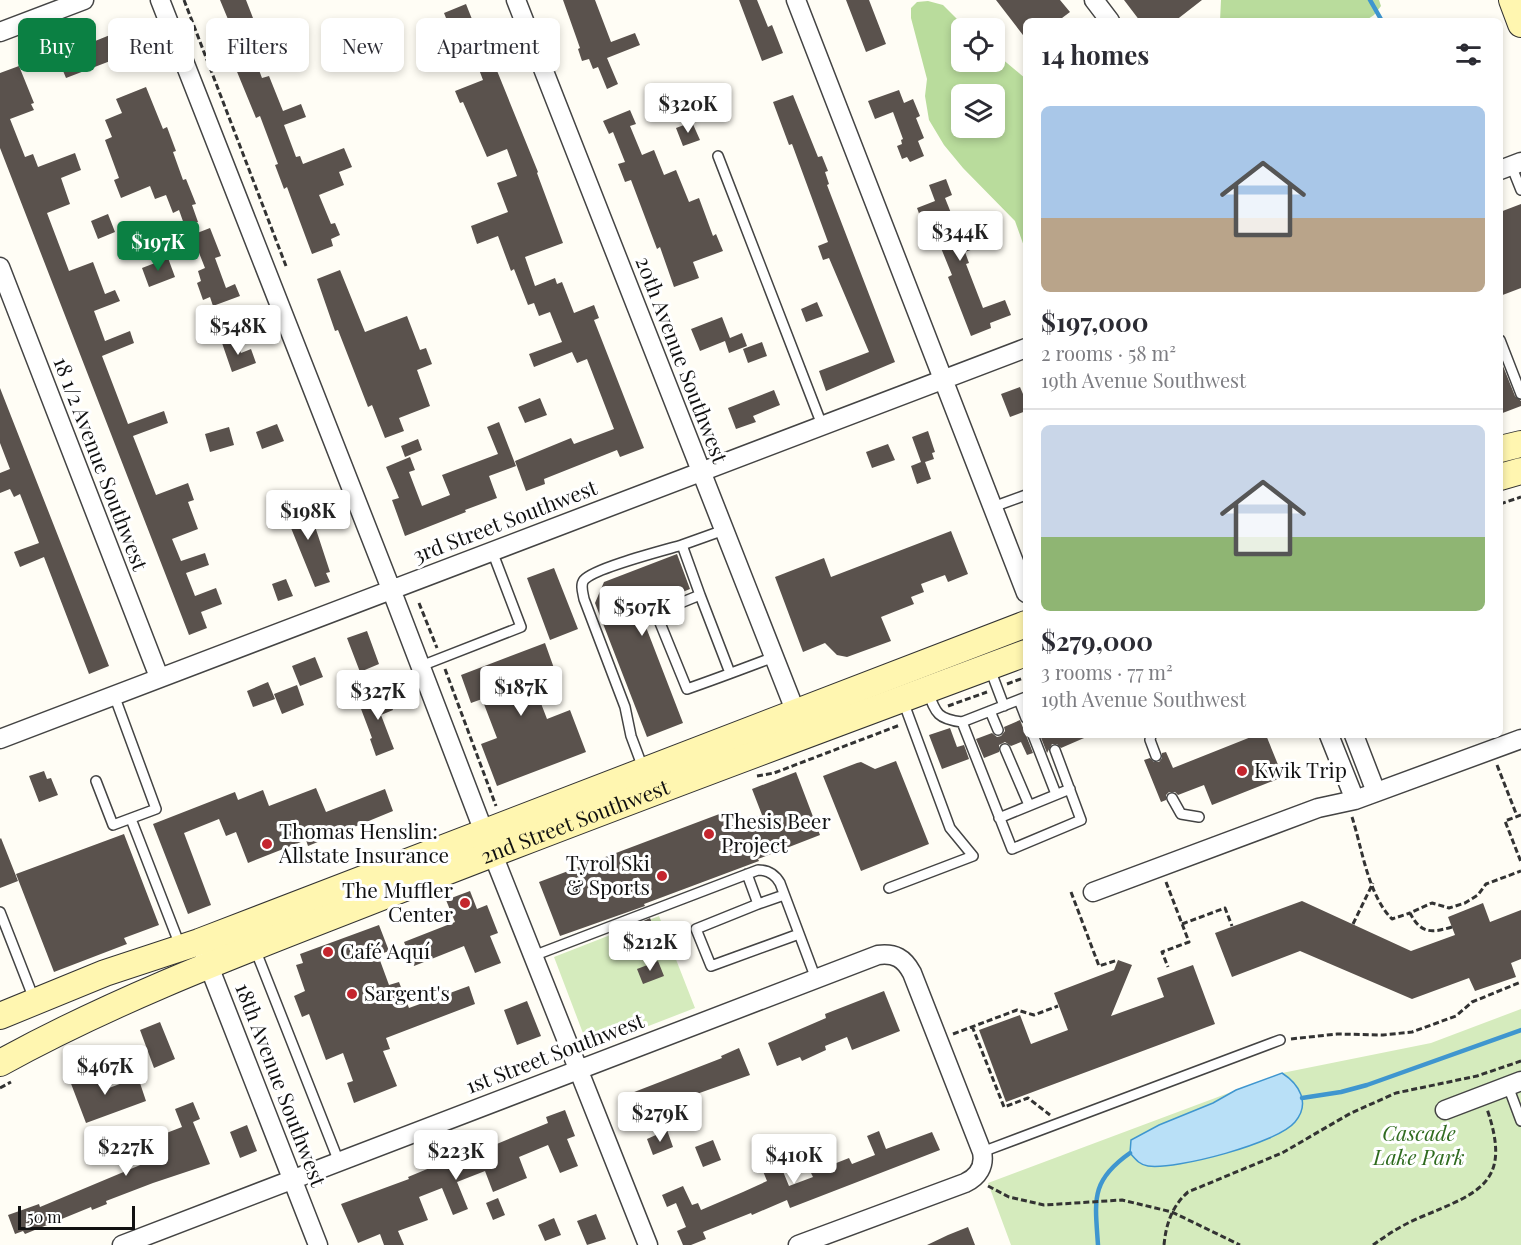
<!DOCTYPE html>
<meta charset="utf-8">
<style>
:root{--surface:#fff;--page:#f2f2f3;--text:#2b2b33;--muted:#7c7c81;--line:#e1e1e2;--accent:#0b8043}
body{margin:0;font-family:"Playfair Display",serif;background:var(--page);color:var(--text);height:100vh;display:flex;flex-direction:column;font-size:22px;white-space:nowrap}
*{box-sizing:border-box;margin:0}
p{font-size:20px;color:var(--muted)}
.icon{flex:none;width:33px;height:33px;fill:none;stroke:currentColor;stroke-width:2;stroke-linecap:round;stroke-linejoin:round}
.map{position:relative;flex:1;overflow:hidden}
.side{position:absolute;left:1023px;top:18px;width:480px;height:720px;display:flex;flex-direction:column;background:var(--surface);border-radius:9px;box-shadow:0 3px 9px #0003}
.side>*{flex:none}
.guide{position:absolute;left:18px;top:18px;width:570px;height:54px;display:flex;gap:12px}
.controls{position:absolute;left:951px;top:18px;display:grid;gap:12px}
.controls a{display:grid;place-items:center;width:54px;height:54px;border-radius:9px;background:var(--surface);box-shadow:0 3px 9px #0003;font-size:30px}
.scale{position:absolute;left:18px;bottom:15px;width:117px;box-sizing:border-box;padding-left:6px;border:3px solid #111;border-top:0;font-size:16px;line-height:21px;white-space:nowrap;color:#111;-webkit-text-stroke:4px #fff;paint-order:stroke}
.price{position:absolute;translate:-50% -51px;padding:0 14px;border-radius:6px;background:#fff;color:#222;font-size:20px;line-height:39px;filter:drop-shadow(0 2px 3px #0008)}
.price::after{content:'';position:absolute;left:50%;top:36px;width:18px;height:14px;margin-left:-9px;background:inherit;clip-path:polygon(0 0,100% 0,50% 100%)}
.price.selected{background:var(--accent);color:#fff}
ul{padding:0;list-style:none}
li{display:grid;align-content:center;gap:12px;height:318px;padding:0 18px}
li+li{border-top:2px solid var(--line)}
li span{display:grid;place-items:center;height:186px;border-radius:9px;color:#555}
li>.icon{margin-inline-start:auto}
span .icon{width:108px;height:108px;fill:#fffc;stroke-width:1}
li b{font-size:26px}
h2{display:flex;justify-content:space-between;align-items:center;height:72px;padding:0 18px;font-size:26px}
.pill{padding:0 21px;border-radius:9px;background:var(--surface);box-shadow:0 3px 9px #0003;font-size:21px;line-height:54px}
.pill.selected{background:var(--accent);color:#fff}
.map>svg:first-child{display:block}
</style>
<div class="map">
<svg width="1521" height="1245" viewBox="0 0 1521 1245">
<rect width="100%" height="100%" fill="#fffdf5"/>
<path fill="#d5ebbd" d="M659 916 695 1008 589 1049 554 957Z
M1521 1009V1245H1011L988 1183 1282 1073 1431 1043Z"/>
<path fill="#b9dc9c" fill-rule="evenodd" d="M1221 0H1379L1381 6 1374 15 1365 21H1220Z
M928 1 943 5 966 28H962V62H994L995 53 1026 79V252L1015 221 963 168 944 145 929 120 925 96 927 79 911 18V8L917 2ZM994 94V128H962V94Z"/>
<path fill="#b9e0f7" stroke="#3f96cf" stroke-width="1.5" d="M1282 1073C1299 1084 1311 1103 1295 1122 1278 1143 1176 1170 1148 1166 1140 1165 1136 1160 1130 1153L1131 1140 1159 1125 1213 1103 1236 1090Z"/>
<g fill="none" stroke-linecap="round" stroke-linejoin="round">
<path stroke="#3f96cf" stroke-width="4.5" d="M1370 0 1382 21
M1302 1098 1341 1092 1367 1085 1521 1030
M1098 1245C1095 1200 1090 1181 1130 1153"/>
</g>
<path fill="#5a524d" d="M220 0H246L260 36 248 41 262 78 269 76 283 111 301 104 306 117 284 125 296 157 300 156 303 164 344 148 352 167 339 172 344 185 319 195 331 224 335 223 340 235 331 239 333 246 312 254 287 187 284 189 275 165 278 164 260 116 256 118 226 45 237 41Z
M563 0H595L611 42 635 33 640 45 607 58 618 84 607 89 598 67 593 69 589 59 582 61 578 49 580 48Z
M739 0H757L768 27 772 25 783 53 762 61Z
M846 0H869L886 44 866 52Z
M996 0H1060L1070 12 1058 21H1026V39Z
M1124 0H1202L1175 21H1140Z
M466 4 483 47 487 46 538 172 537 173 563 243 525 257 535 286 555 278 557 284 562 282 574 313 594 305 599 318 594 320 644 448 620 457 617 450 544 479 545 484 526 491 515 461 571 438 574 444 614 429 587 359 577 363 572 352 534 367 529 354 562 342 550 312 539 316 534 303 528 305 514 269 511 271 498 236 477 244 471 226 508 212 497 183 517 176 507 149 487 157 463 102 460 103 455 91 483 80 465 33 454 38 444 13Z
M121 27 131 53 66 78 59 61 70 56 68 52 110 35 108 32Z
M439 34 445 48 425 55 420 42Z
M19 66 34 103 31 104 34 110 10 119 25 157 33 154 38 167 75 153 81 170 61 178 70 204 47 213 69 271 93 262 105 294 115 290 120 301 94 311 105 341 130 331 134 343 102 356 128 424 164 411 168 423 133 436 156 495 188 483 194 500 188 502 198 529 172 539 181 561 205 553 209 565 186 573 195 596 216 588 222 604 201 612 207 628 189 635 0 148V73Z
M146 87 163 129 167 127 176 151 173 152 183 180 186 179 196 204 192 205 198 222 185 227 179 210 173 213 166 195 155 199 150 186 121 198 114 180 119 178 105 140 112 137 105 120 122 113 116 99Z
M899 90 904 103 913 99 920 116 916 118 924 138 918 141 924 156 910 162 907 157 902 159 897 146 902 144 901 140 903 139 893 112 875 119 868 101Z
M793 95 818 157 822 156 828 171 825 172 829 184 827 185 895 362 826 391 819 371 869 352 829 258 823 260 818 246 828 242 792 144 789 145 773 102Z
M630 110 636 124 630 126 642 155 654 150 664 175 676 170 689 202 699 198 713 236 716 234 723 251 693 262 699 278 674 287 660 247 657 249 631 180 625 182 618 164 625 162 613 132 609 134 603 121Z
M692 122 700 140 683 146 676 128Z
M946 179 952 195 945 198 961 238 971 235 976 248 965 252 969 263 966 264 983 308 1005 300 1011 315 990 323 991 328 971 336 948 277 952 275 932 226 930 227 926 217 921 219 917 208 935 201 929 185Z
M1521 204V288L1500 296V212Z
M108 214 115 232 98 239 91 221Z
M210 228 221 256 215 258 226 288 235 284 240 296 213 306 210 297 203 300 197 283 201 281 198 271 205 268 192 235Z
M168 258 175 277 149 287 142 268Z
M340 270 365 332 407 316 420 350 426 348 432 364 417 370 430 406 399 418 404 431 385 438 372 405 368 407 338 330 335 331 317 279Z
M817 302 823 316 806 322 801 309Z
M722 317 730 338 742 333 747 346 729 353 725 341 700 351 691 329Z
M235 338 241 353 251 349 256 363 232 372 222 343Z
M762 342 767 356 748 363 743 349Z
M1503 366 1515 396 1521 401V406L1500 414V367Z
M1020 387 1023 394 1026 393V411L1010 417 1001 394Z
M0 388 109 666 89 674 44 557 20 567 14 552 39 543 20 494 14 497 10 489 0 493V473L10 469 0 443Z
M774 390 780 405 753 416 756 422 736 429 728 408Z
M540 398 547 415 525 423 518 407Z
M499 422 516 466 489 476 497 498 465 510 466 512 405 536 392 500 399 498 386 467 410 457 415 470 409 472 422 506 450 495 442 475 498 454 487 427Z
M277 424 284 441 262 449 256 432Z
M229 427 234 445 210 452 205 434Z
M928 431 935 452 932 453 934 459 925 462 931 479 917 484 911 466 921 462 912 437Z
M418 439 422 450 405 457 401 446Z
M888 444 895 460 872 468 866 452Z
M298 497 301 504 307 502 330 572 326 573 330 582 315 587 291 528 294 527 285 502Z
M951 531 968 574 948 582 945 575 921 584 924 592 911 597 914 604 881 617 891 641 847 657 837 655 825 643 803 652 775 577 824 558 831 577Z
M677 554 690 589 648 606 644 622 683 723 647 737 595 603 604 582Z
M554 568 578 629 550 640 527 578Z
M286 579 293 596 278 601 272 584Z
M367 631 379 664 360 672 347 638Z
M545 643 555 671 532 680 547 719 570 710 586 752 497 786 481 744 497 738 482 699 471 703 461 675Z
M315 657 323 677 300 686 292 666Z
M268 682 275 699 253 707 247 691Z
M297 685 304 705 282 714 274 694Z
M386 690 393 710 381 715 394 749 376 756 370 739 372 738 358 701Z
M1020 720 1033 753 1027 755 1021 742 1011 746 1005 742 999 745V752L984 758 976 739 992 733 997 737 1001 736 1005 731 1004 727Z
M950 728 957 747 964 745 969 759 942 769 929 735Z
M1040 735H1091L1061 748 1057 744H1052L1047 753Z
M1256 735H1266L1283 777 1212 805 1204 785 1178 795 1175 792H1169L1166 795V800L1161 802 1144 760 1150 758 1154 762H1159L1162 758V753L1166 752 1173 768Z
M896 761 929 844 861 871 823 776 857 763 861 762 875 769Z
M44 771 47 779 51 778 58 795 39 802 29 776Z
M796 772 820 835 758 859 759 861 644 904 645 906 560 936 539 882 722 813 728 827 762 815 752 789Z
M316 788 326 812 385 789 393 811 308 846 306 840 248 863 236 832 226 836 219 819 184 833 211 905 188 914 153 824 235 792 238 800 263 790 269 806Z
M124 834 159 925 124 938 127 944 54 972 16 874Z
M1 838 18 881 0 888V839Z
M470 891 477 909 487 905 498 933 490 936 501 963 475 973 464 946 414 966 404 942 455 922 446 900Z
M1302 901 1411 951 1455 935 1448 917 1483 903 1490 922 1521 910V959L1511 963 1516 977 1475 991 1469 978 1412 999 1300 951 1232 977 1215 933Z
M650 918 660 944 649 948 639 923Z
M379 925 389 951 378 955 389 985 399 982 409 1008 469 986 475 1004 386 1038 390 1049 383 1051 397 1086 354 1103 347 1083 353 1081 343 1053 326 1060 309 1014 302 1017 294 996 305 991 296 965 303 963 300 954Z
M1118 960 1132 965 1111 1016 1164 997 1157 978 1193 965 1215 1024 1006 1102 979 1030 1020 1015 1031 1044 1068 1030 1054 993 1114 970Z
M658 961 664 976 643 984 637 969Z
M884 991 900 1031 852 1050 847 1037 825 1046 826 1050 802 1061 800 1057 777 1066 768 1043 826 1018 825 1014Z
M527 1001 541 1036 517 1045 504 1010Z
M160 1022 175 1059 154 1068 140 1030Z
M739 1048 750 1075 663 1106 666 1113 650 1120 646 1110 637 1113 629 1094 722 1058 721 1056Z
M102 1070 109 1088 138 1077 146 1101 86 1123 70 1081Z
M193 1102 200 1119 193 1122 210 1164 153 1183 106 1201 107 1204 92 1210 91 1207 25 1234 23 1231 15 1234 8 1215 39 1204 40 1207 145 1163 144 1161 162 1154 156 1137 182 1127 175 1109Z
M565 1110 575 1136 567 1139 578 1166 560 1173 548 1145 519 1157 527 1178 493 1192 485 1171 457 1182 468 1209 453 1215 442 1188 419 1197 428 1220 398 1231 404 1245H384L380 1234 358 1243 341 1204 409 1179 408 1177 461 1155 463 1158 511 1138 548 1123 546 1117Z
M247 1125 257 1151 240 1158 230 1132Z
M667 1130 673 1147 653 1155 647 1139Z
M879 1131 886 1149 932 1132 940 1150 790 1208 787 1200 752 1215 751 1213 703 1232 706 1239 691 1245H683L677 1231 686 1227 676 1203 667 1207 662 1195 683 1186 692 1205 698 1203 701 1210 743 1192 767 1181 756 1154 773 1147 789 1186 813 1177 811 1173 849 1158 852 1164 875 1155 867 1136Z
M713 1140 721 1160 703 1167 695 1147Z
M498 1198 505 1215 493 1220 486 1203Z
M596 1214 606 1239 587 1245 577 1221Z
M554 1218 561 1235 545 1241 538 1225Z
M968 1227 975 1245H927L948 1235Z"/>
<g fill="none" stroke-linecap="round" stroke-linejoin="round">
<defs>
<path id="lane" d="M718 156 822 425
M1511 165 1521 190
M1500 340 1521 394
M993 507 1026 495
M700 595 682 545 724 530
M421 666 521 627 492 551
M990 669 1004 706
M730 673 700 595 656 613 687 689C716 679 745 668 774 657
M928 692C936 714 938 719 962 722
M1026 697 962 722 1012 849 1081 820 1055 750
M1019 700 1026 718
M990 711 998 730
M1033 735 1056 794
M1151 735 1150 740 1156 756
M1005 749 1029 805
M643 768 631 736 625 707 584 599C583 593 580 585 584 580 594 568 665 550 682 545
M96 781 113 825 156 809 114 695
M1172 798 1181 814 1199 817
M999 818 1070 789
M131 819 181 948
M747 874 758 904 696 929 711 966 799 934
M889 888 973 856 950 828 903 701
M758 904 784 895
M0 912 34 999
M255 949 339 1162
M533 956 758 870C768 870 775 874 780 883L816 979
M1508 1086 1521 1121
M982 1152 1280 1040"/>
<path id="street" d="M160 0 391 589 484 832 648 1245
M516 0 800 723
M796 0 1026 593
M1094 0 1110 21
M0 32 84 0
M1500 170 1521 162
M0 267 159 677
M1329 735 1355 800
M1354 735 1376 792
M0 739 1026 348
M1093 892 1318 808 1355 800 1521 739
M205 956 318 1245
M1445 1110 1521 1081
M122 1245 878 955C895 953 904 958 912 973L982 1152C985 1166 978 1177 965 1183L798 1245"/>
<g id="secondary">
<path d="M1512 0 1521 24"/>
<path d="M1500 449 1521 444"/>
<path d="M1500 477 1521 471"/>
<path d="M0 1016 105 973 199 942 1026 624"/>
<path id="s1" d="M0 1063C127 993 263 944 397 891 606 809 816 731 1026 653"/>
</g>
</defs>
<use href="#lane" stroke="#444" stroke-width="12"/>
<use href="#street" stroke="#444" stroke-width="21"/>
<use href="#secondary" stroke="#333" stroke-width="28"/>
<path stroke="#333" stroke-width="3" stroke-dasharray="6 3" stroke-linecap="butt" d="M184 0 286 266
M1500 504 1521 497
M419 603 437 648
M445 669 496 806
M1007 684 1026 677
M948 706 987 692
M1497 765 1517 816
M757 776 774 773 900 725
M1521 815 1505 821 1521 862
M1352 817C1362 848 1368 895 1392 919L1410 913
M1166 882 1189 942 1162 952 1168 967
M1071 892 1099 966 1118 960
M1182 924 1225 908 1232 926
M1353 924 1373 883
M1452 927C1431 933 1421 934 1410 913L1432 903 1449 908 1465 903 1478 895 1486 884 1521 871
M972 1026 1004 1107 1028 1098 1050 1115
M953 1034 1017 1010 1034 1015 1058 1006
M1291 1039 1337 1034 1383 1035 1412 1032 1456 1016 1472 1002 1521 982
M0 1088 11 1082
M988 1186 1009 1197 1044 1205 1122 1200 1172 1212 1240 1245
M1164 1245C1166 1224 1172 1206 1188 1192L1282 1153 1351 1113 1396 1093 1477 1076 1521 1061
M1373 1245C1388 1234 1404 1224 1421 1217 1481 1192 1512 1182 1487 1109"/>
<use href="#lane" stroke="#fff" stroke-width="9"/>
<use href="#street" stroke="#fff" stroke-width="18"/>
<use href="#secondary" stroke="#fff6b0" stroke-width="26"/>
</g>
<g fill="#c4262e" stroke="#fff" stroke-width="2">
<circle cx="1242" cy="771" r="6"/>
<circle cx="709" cy="834" r="6"/>
<circle cx="267" cy="844" r="6"/>
<circle cx="662" cy="876" r="6"/>
<circle cx="465" cy="903" r="6"/>
<circle cx="328" cy="952" r="6"/>
<circle cx="352" cy="994" r="6"/>
</g>
<g text-anchor="middle" stroke-width="6" stroke-linejoin="round" paint-order="stroke">
<g font-size="21" fill="#111" stroke="#fff">
<text transform="translate(681 360) rotate(69)" y="7">20th Avenue Southwest</text>
<text transform="translate(100 464) rotate(69)" y="7">18 1/2 Avenue Southwest</text>
<text transform="translate(505 522) rotate(-21)" y="7">3rd Street Southwest</text>
<text dy="7" stroke="none"><textPath href="#s1" startOffset="624">2nd Street Southwest</textPath></text>
<text transform="translate(555 1054) rotate(-21)" y="7">1st Street Southwest</text>
<text transform="translate(280 1085) rotate(69)" y="7">18th Avenue Southwest</text>
</g>
<g font-size="21" fill="#111" stroke="#fff" text-anchor="start">
<text x="1254" y="778">Kwik Trip</text>
<text x="721" y="829">Thesis Beer<tspan x="721" dy="24">Project</tspan></text>
<text x="279" y="839">Thomas Henslin:<tspan x="279" dy="24">Allstate Insurance</tspan></text>
<text x="650" y="871" text-anchor="end">Tyrol Ski<tspan x="650" dy="24">&amp; Sports</tspan></text>
<text x="453" y="898" text-anchor="end">The Muffler<tspan x="453" dy="24">Center</tspan></text>
<text x="340" y="959">Café Aquí</text>
<text x="364" y="1001">Sargent's</text>
</g>
<g font-size="21" font-style="italic" fill="#2f6b1f" stroke="#fff">
<text x="1419" y="1141">Cascade<tspan x="1419" dy="24">Lake Park</tspan></text>
</g>
</g>
</svg>
<div class="controls">
<a><svg class="icon" aria-label="locate" viewBox="0 0 24 24"><circle cx="12" cy="12" r="6"/><path d="M12 2v4M12 18v4M2 12h4M18 12h4"/></svg></a>
<a><svg class="icon" aria-label="layers" viewBox="0 0 24 24"><path d="M12 4l9 5-9 5-9-5zM3 14l9 5 9-5"/></svg></a>
</div>
<div class="scale">50 m</div>
<b class="price" style="left:688px;top:134px">$320K</b>
<b class="price" style="left:960px;top:262px">$344K</b>
<b class="price selected" style="left:158px;top:272px">$197K</b>
<b class="price" style="left:238px;top:356px">$548K</b>
<b class="price" style="left:308px;top:541px">$198K</b>
<b class="price" style="left:642px;top:637px">$507K</b>
<b class="price" style="left:521px;top:717px">$187K</b>
<b class="price" style="left:378px;top:721px">$327K</b>
<b class="price" style="left:650px;top:972px">$212K</b>
<b class="price" style="left:105px;top:1096px">$467K</b>
<b class="price" style="left:660px;top:1143px">$279K</b>
<b class="price" style="left:126px;top:1177px">$227K</b>
<b class="price" style="left:456px;top:1181px">$223K</b>
<b class="price" style="left:794px;top:1185px">$410K</b>
<div class="guide">
<a class="pill selected">Buy</a>
<a class="pill">Rent</a>
<a class="pill">Filters</a>
<a class="pill">New</a>
<a class="pill">Apartment</a>
</div>
<section class="side">
<h2>14 homes<svg class="icon" aria-label="filters" viewBox="0 0 24 24"><path d="M4 7h16M4 17h16"/><circle cx="9" cy="7" r="2"/><circle cx="15" cy="17" r="2"/></svg></h2>
<ul>
<li><span style="background:linear-gradient(#a9c7e8 60%,#b9a48a 0)"><svg class="icon" aria-label="home" viewBox="0 0 24 24"><path d="M3 11l9-7 9 7M6 9v11h12V9"/></svg></span><div><b>$197,000</b><p>2 rooms · 58 m²</p><p>19th Avenue Southwest</p></div></li>
<li><span style="background:linear-gradient(#c9d6e8 60%,#8fb573 0)"><svg class="icon" aria-label="home" viewBox="0 0 24 24"><path d="M3 11l9-7 9 7M6 9v11h12V9"/></svg></span><div><b>$279,000</b><p>3 rooms · 77 m²</p><p>19th Avenue Southwest</p></div></li>
</ul>
</section>
</div>
